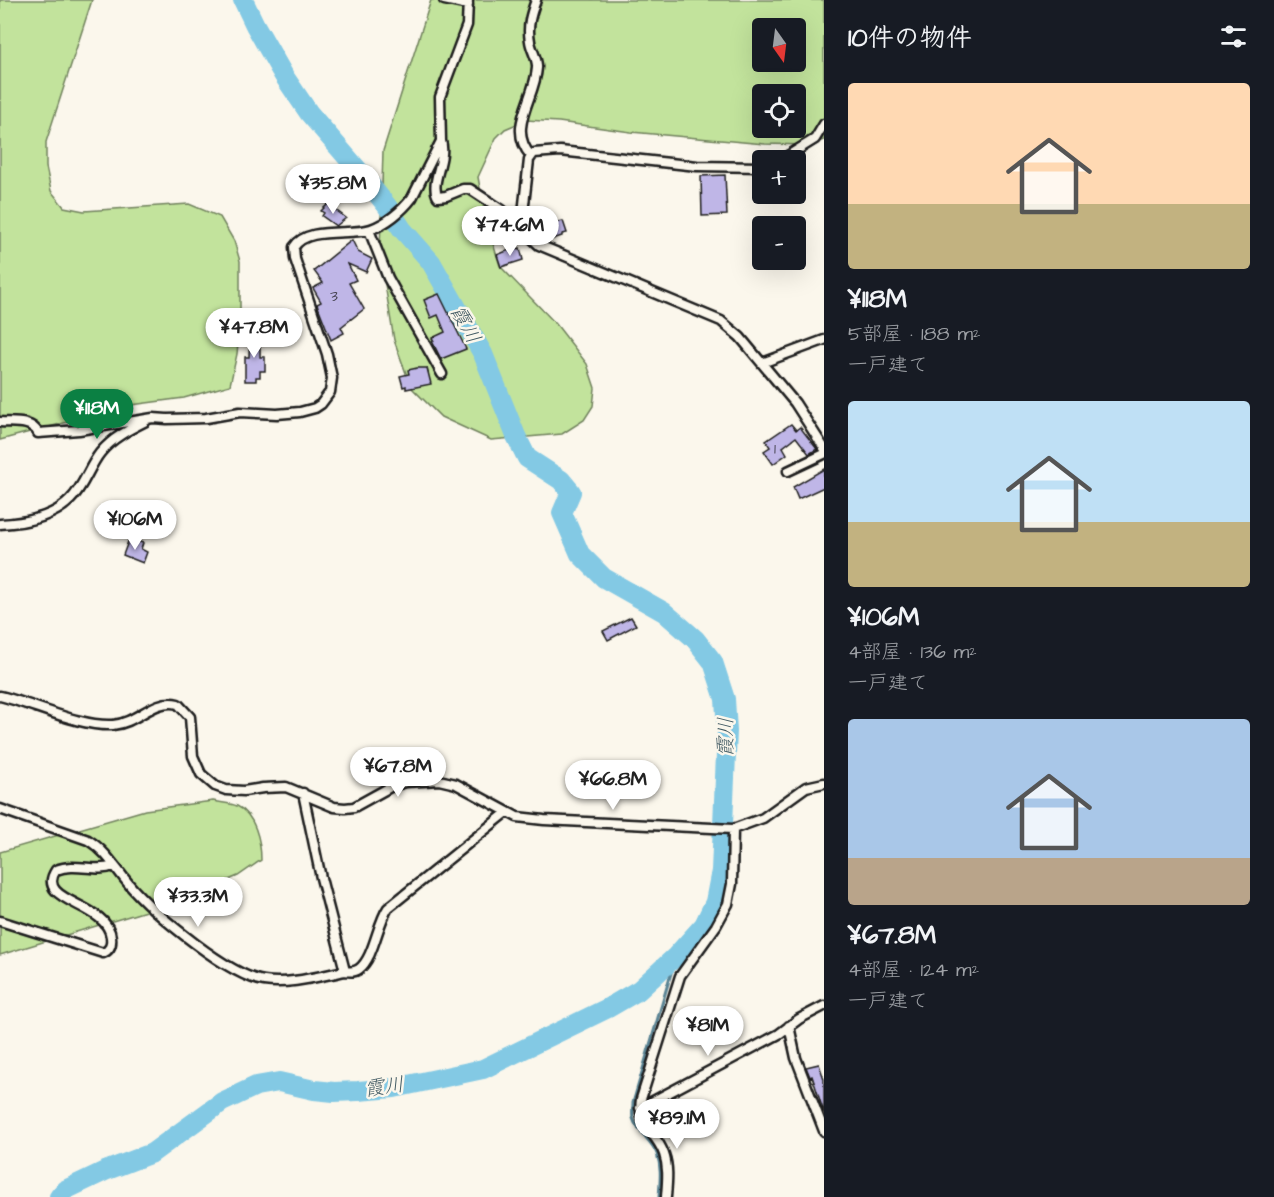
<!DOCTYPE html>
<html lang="ja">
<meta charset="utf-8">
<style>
:root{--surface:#171b24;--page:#20242c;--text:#f1f3f6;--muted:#9ea1a6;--accent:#0b8043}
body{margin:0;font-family:"Architects Daughter","Klee One",sans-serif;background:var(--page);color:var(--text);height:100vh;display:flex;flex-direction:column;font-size:22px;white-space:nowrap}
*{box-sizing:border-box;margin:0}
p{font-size:20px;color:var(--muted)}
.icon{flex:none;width:33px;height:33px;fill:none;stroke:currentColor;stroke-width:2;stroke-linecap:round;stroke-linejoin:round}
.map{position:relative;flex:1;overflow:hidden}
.side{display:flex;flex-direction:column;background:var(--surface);width:450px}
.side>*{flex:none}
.needle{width:39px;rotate:166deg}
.fabs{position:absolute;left:752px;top:18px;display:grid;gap:12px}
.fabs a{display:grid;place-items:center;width:54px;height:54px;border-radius:6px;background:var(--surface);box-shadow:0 6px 24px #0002;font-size:30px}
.price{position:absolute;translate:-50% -51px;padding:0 14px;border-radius:21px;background:#fff;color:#222;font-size:20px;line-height:39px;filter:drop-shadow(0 2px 3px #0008)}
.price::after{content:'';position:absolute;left:50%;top:36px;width:18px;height:14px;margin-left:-9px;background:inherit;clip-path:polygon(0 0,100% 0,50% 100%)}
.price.on{background:var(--accent);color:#fff}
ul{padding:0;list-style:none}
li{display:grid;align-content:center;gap:12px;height:318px;padding:0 24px}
li span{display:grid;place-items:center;height:186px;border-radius:6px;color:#555}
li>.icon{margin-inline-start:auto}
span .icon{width:108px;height:108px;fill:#fffc;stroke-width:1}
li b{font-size:26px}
h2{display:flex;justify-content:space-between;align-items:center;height:72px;padding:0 24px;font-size:26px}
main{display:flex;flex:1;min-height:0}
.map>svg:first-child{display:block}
</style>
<main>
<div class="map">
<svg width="824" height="1197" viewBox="0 0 824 1197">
<rect width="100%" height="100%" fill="#fbf7ec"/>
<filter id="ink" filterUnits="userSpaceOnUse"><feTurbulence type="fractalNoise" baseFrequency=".0167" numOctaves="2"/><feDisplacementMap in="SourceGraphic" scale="12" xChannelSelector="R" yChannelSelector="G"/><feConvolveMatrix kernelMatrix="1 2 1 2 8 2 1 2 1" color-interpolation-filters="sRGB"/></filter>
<g filter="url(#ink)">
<path fill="#c2e39c" stroke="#6f805c" stroke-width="1.5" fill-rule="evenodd" d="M0 0H92L46 142V167L51 191 64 207 84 211 189 204 220 217 234 241 240 261V321L237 354 230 385 184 398 131 405 0 440Z
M431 0H824V140L809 145 765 144 631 132 559 122 526 120 505 129 496 138 478 177 486 221 500 266 556 324 587 364 595 388 593 406 584 420 562 434 491 440 441 417 411 387 394 340 380 253 383 151ZM762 28H795V62H762ZM762 94H795V128H762Z
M213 801C221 803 230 803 237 806 255 814 261 842 261 860L238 876 179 901 0 955V852L145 810Z"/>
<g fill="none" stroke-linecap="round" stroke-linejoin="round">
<path stroke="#5a8494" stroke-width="3" d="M659 1197C660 1182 662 1168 657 1154 652 1140 637 1132 633 1118 632 1114 633 1108 633 1103L676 956"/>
<path stroke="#83c9e4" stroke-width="20" d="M59 1197 65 1190 105 1171 152 1153 222 1102 256 1086 279 1082 314 1090 334 1092 358 1091 394 1088 483 1069 608 1008 639 990 676 956 704 925 715 902 721 871 727 731 725 699 713 662 695 639 664 612 604 578 580 554 562 513 571 492 561 480 527 458 516 436 483 354 431 262 402 229 387 206 358 170 309 113 284 76 255 25 243 0"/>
</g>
<path fill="#bfb6e7" stroke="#1c1c1c" stroke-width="1.5" d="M725 175 727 215 702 216 701 176Z
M328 204 346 218 336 226 322 216 324 213 321 211Z
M563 221 567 233 562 234V236L550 240 549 238 544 239 542 230 545 229 544 226Z
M352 240 358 252 372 259 366 272 348 264 356 280 349 283 364 309 341 327 344 333 331 340 317 304 321 302 313 288 323 283 314 271Z
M514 248V250L520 248 523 260 501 267 497 255Z
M439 294 466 349 441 359 432 341H434L432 338 445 332 438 315 431 318 424 300Z
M250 332H260V357H265V371H260V377H256V381H245V357H249Z
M417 368H427L431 384 406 389V386L403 387 400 376 409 374 408 370Z
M791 424 796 430 800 427 817 449 809 454 796 437 783 447 787 454 773 464 764 451 770 447 766 441Z
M824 469V487L798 499 793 487Z
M129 539 143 543 141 549 147 552 143 563 123 555Z
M631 617 636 625 608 640 603 631Z
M819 1064 824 1079V1113L812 1076 810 1077 806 1067Z"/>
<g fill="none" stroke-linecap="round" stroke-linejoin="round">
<defs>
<path id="street" d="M444 0 468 5
M441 141C447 160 429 183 438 197L446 196 463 189H470L502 210 539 245 721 321 740 337 795 403 824 448
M531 156C506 128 535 99 537 68 538 59 531 50 530 41 527 26 531 14 536 0
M781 160 815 139 824 124
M516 223 523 213 529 160 534 153 560 151 697 166 762 167
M369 230 388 278 442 374
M762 363 824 340
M0 422C13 423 32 420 38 433L79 430 153 418 167 419 206 418 240 412 277 414 300 412 315 408 321 404 330 392 332 378 327 354 295 259 294 247C307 226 350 236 371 229 386 224 402 211 412 198L441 141 440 97 467 25 468 0
M788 471 824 454
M0 524C24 523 52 518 70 500 83 488 89 467 100 453 112 438 130 429 146 421
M0 696C34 704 80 727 113 725 138 723 153 698 178 704L190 717 193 756 201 774 215 786 226 790 244 791 263 788 286 787 334 807 345 808 354 807 392 786 406 782 439 780 456 784 517 817 544 820 733 829 763 818 806 787 824 783
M303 793 321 878 345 971
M0 809 88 840C108 852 118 873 134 890 158 916 229 976 264 981 290 985 319 976 345 971 350 972 355 972 359 969 374 958 377 924 388 908L506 813
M0 921 103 953C110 950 112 945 111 937 107 902 34 903 56 870 76 862 97 873 113 866
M789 1026 796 1058 824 1131
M640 1108 779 1034 799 1019 824 1006
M666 1197C667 1183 669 1168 664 1154 655 1129 637 1129 641 1099L680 976 716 926 728 904 732 884 733 829"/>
</defs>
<use href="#street" stroke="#1c1c1c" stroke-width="13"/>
<use href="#street" stroke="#fbf7ec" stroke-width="8"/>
</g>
</g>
<g text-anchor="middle" stroke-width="5" stroke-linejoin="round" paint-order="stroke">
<g font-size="15" fill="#45424f">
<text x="334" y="301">3</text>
<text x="775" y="454">1</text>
</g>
<g font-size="20" font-style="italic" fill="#405962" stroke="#fbf7ec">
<text transform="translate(466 324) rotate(61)" y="7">霞川</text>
<text transform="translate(725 737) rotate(-90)" y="7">霞川</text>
<text transform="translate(384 1086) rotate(-8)" y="7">霞川</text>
</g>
</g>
</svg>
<div class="fabs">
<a><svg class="needle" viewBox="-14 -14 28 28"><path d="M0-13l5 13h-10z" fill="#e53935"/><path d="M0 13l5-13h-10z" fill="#9ea1a6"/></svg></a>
<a><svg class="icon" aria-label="locate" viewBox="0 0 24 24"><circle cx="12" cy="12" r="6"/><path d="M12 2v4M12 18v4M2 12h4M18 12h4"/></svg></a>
<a>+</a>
<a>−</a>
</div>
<b class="price" style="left:333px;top:215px">¥35.8M</b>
<b class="price" style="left:510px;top:257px">¥74.6M</b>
<b class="price" style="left:254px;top:359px">¥47.8M</b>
<b class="price on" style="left:97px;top:440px">¥118M</b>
<b class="price" style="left:135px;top:551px">¥106M</b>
<b class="price" style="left:398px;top:798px">¥67.8M</b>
<b class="price" style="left:613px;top:811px">¥66.8M</b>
<b class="price" style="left:198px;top:928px">¥33.3M</b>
<b class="price" style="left:708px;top:1057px">¥81M</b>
<b class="price" style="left:677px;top:1150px">¥89.1M</b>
</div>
<section class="side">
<h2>10件の物件<svg class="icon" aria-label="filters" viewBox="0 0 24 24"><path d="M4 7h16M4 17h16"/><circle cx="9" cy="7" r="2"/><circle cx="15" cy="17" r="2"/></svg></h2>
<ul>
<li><span style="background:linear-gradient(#ffd9b3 65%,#c2b280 0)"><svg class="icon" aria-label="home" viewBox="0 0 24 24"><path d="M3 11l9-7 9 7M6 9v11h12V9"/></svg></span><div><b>¥118M</b><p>5部屋 · 188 m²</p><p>一戸建て</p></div></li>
<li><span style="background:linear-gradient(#bfe0f5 65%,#c2b280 0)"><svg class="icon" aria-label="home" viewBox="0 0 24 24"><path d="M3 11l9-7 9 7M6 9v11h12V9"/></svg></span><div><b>¥106M</b><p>4部屋 · 136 m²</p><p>一戸建て</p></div></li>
<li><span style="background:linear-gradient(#a9c7e8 75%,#b9a48a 0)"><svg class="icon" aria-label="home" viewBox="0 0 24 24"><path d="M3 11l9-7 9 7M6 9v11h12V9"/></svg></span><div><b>¥67.8M</b><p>4部屋 · 124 m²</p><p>一戸建て</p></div></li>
</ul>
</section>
</main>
